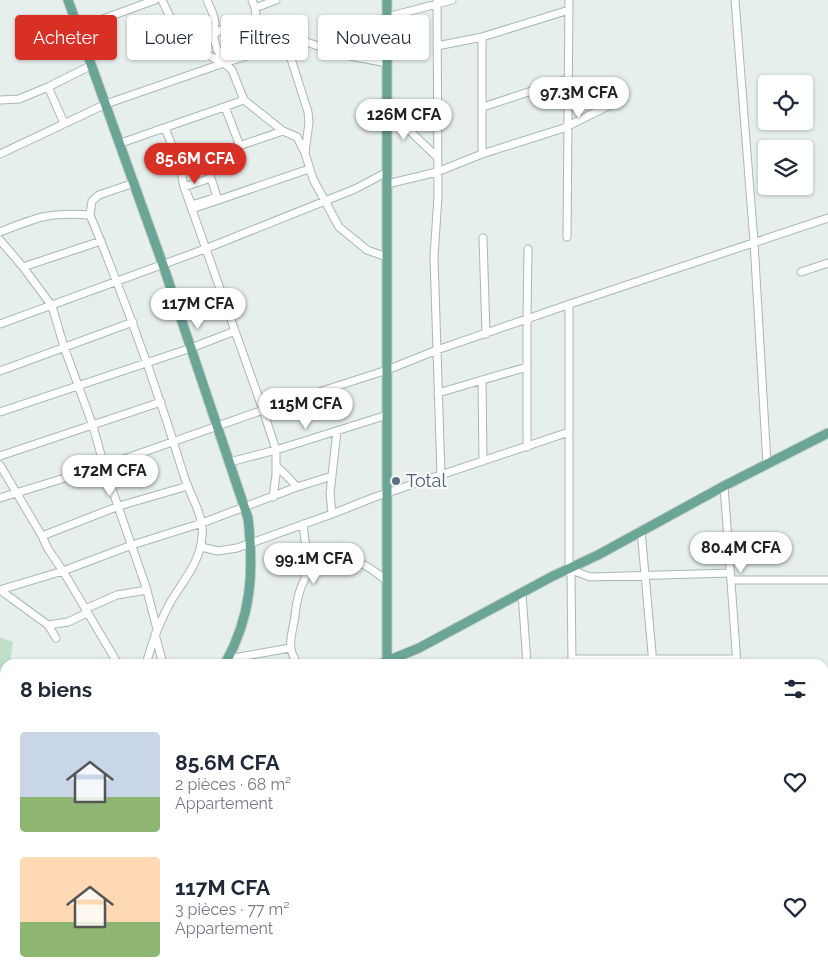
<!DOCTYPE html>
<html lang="fr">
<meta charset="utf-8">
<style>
:root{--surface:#fff;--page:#f6f6f7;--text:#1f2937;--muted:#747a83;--accent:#d93025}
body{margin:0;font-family:Raleway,sans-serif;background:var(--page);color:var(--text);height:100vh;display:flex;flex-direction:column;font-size:19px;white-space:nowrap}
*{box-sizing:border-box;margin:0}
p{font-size:16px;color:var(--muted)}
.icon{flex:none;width:28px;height:28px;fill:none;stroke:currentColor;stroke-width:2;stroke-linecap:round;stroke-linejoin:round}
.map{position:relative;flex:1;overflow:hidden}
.panel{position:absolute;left:0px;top:659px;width:829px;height:321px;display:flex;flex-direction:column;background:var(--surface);border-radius:15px 15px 0 0;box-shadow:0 1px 4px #0004}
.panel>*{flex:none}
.guide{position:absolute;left:15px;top:15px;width:500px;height:45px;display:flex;gap:10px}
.fabs{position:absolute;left:758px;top:75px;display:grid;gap:10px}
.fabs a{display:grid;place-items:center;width:55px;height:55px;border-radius:5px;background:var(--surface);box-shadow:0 1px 4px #0004;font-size:25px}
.price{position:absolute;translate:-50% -42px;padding:0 11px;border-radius:18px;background:#fff;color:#222;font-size:16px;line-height:32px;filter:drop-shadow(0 1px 2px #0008)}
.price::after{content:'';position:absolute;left:50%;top:30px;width:15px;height:11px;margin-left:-8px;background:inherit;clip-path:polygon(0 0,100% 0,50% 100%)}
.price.current{background:var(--accent);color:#fff}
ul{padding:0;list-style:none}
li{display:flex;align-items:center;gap:15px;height:125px;padding:0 20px}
li span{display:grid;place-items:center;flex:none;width:140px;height:100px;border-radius:5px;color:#555}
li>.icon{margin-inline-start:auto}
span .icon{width:60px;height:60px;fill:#fffc;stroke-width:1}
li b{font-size:21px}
h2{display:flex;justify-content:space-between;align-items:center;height:60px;padding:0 20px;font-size:21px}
.pill{padding:0 18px;border-radius:5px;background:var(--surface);box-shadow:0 1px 4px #0004;font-size:18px;line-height:45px}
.pill.current{background:var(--accent);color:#fff}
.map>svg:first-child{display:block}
</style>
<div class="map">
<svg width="828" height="979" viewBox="0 0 828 979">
<rect width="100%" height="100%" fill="#e6efeb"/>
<path fill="#bfe0c8" d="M0 637 13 642 10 664H5V745L0 741Z"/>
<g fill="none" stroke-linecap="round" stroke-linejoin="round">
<defs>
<path id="minor" d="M162 0C178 36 188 47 224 63
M207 0 213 14 215 23 213 35 217 49 224 63 232 70 244 100 283 131 297 137 305 153 313 179 339 227 367 250 387 257
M252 0 255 8 257 24
M437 0 438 196 434 257 441 475
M735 0 754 242 767 464
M255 8 276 0
M387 17 452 0
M78 28 155 0
M213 35 224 28 257 24 340 54 387 63
M482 37V154
M286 43 308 112 309 123 305 152
M437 46 482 37 569 10
M48 87 64 123
M0 100 19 99 48 87 92 65
M225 107 240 146
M483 107 568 79
M387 109 437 157
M165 128 180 166 184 187 263 410 276 450V475L273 497
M121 143 244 100
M0 154 106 104 224 63 298 40
M180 166 283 131
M211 178 217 197 192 205 184 187Z
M134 183 99 195 92 201 90 215C126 302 158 390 185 479 191 497 205 518 202 537 200 562 184 580 171 601 160 621 152 642 146 664
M387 184 437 172 482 154 564 128 620 100
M192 209 309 169
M0 232C37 217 50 212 90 215
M567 237 569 0
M483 238 486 334
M0 240 23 267 52 306 64 347 93 426 104 466 146 587 157 629
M23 267 101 241
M801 272 828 263
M569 304V569L571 576 572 664
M0 324 205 249 355 189 387 172
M0 371 133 322
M482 380 483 461
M438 393 527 367
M0 412 191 348 235 331
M527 447V320L528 249
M0 456 161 402
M230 462 276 450 387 415
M0 465 42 536 48 549 63 571 118 664
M277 467 285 474 297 487
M724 486 737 664
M0 498 104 466 263 410 387 370 437 350 573 303 828 218
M332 514 330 493 337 431
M303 524 307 558 305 578
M641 530 653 664
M42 536 119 506 188 486
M201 547 218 551 237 548 332 514 375 497 569 432
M569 569 590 577 730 573
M731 580H828
M0 590 63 571 132 545 202 523 297 487 332 476
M0 590 48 625 56 638
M522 593 527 664
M85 609 117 595 147 590
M48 625 68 622 87 613
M155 634 163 664
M228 659 290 648
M572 659H737
M297 664C295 659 292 655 291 649 289 639 294 626 295 615 302 552 340 541 387 581
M824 701 828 702
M0 782 5 789
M0 818H5
M824 830H828
M0 862 5 867
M824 947H828
M46 975V979
M172 975 173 979
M272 975 275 979
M513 975 523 979
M548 975 549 979
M672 975 673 979
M758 975V979
M67 979 104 975"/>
<path id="major" d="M68 0 163 265 248 518C254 571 252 615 225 664
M380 664 419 648 553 576 598 555 724 486 828 433
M387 664V0
M0 924 5 904
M387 975V979"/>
</defs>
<use href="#minor" stroke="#a8b8b2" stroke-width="9"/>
<use href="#major" stroke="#c2cac8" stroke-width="11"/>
<use href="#minor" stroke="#fff" stroke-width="7"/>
<use href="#major" stroke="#6aa596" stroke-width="9"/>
</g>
<circle fill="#5c6f8a" stroke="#f7fbf9" stroke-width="2" cx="396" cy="481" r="5"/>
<g text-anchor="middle" stroke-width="4.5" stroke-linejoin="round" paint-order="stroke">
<g font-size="18" fill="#4e5e75" stroke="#f7fbf9" text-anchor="start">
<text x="406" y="487">Total</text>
</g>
</g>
</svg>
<div class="fabs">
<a><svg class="icon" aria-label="locate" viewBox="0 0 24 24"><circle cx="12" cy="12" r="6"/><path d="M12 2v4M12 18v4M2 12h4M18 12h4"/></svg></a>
<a><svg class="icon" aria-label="layers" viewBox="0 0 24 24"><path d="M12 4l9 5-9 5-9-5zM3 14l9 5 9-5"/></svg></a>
</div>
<b class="price" style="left:579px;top:119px">97.3M CFA</b>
<b class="price" style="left:404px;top:141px">126M CFA</b>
<b class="price current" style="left:195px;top:185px">85.6M CFA</b>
<b class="price" style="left:198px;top:330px">117M CFA</b>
<b class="price" style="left:306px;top:430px">115M CFA</b>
<b class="price" style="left:110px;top:497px">172M CFA</b>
<b class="price" style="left:741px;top:574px">80.4M CFA</b>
<b class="price" style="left:314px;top:585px">99.1M CFA</b>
<div class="guide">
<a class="pill current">Acheter</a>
<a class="pill">Louer</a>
<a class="pill">Filtres</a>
<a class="pill">Nouveau</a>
</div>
<section class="panel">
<h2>8 biens<svg class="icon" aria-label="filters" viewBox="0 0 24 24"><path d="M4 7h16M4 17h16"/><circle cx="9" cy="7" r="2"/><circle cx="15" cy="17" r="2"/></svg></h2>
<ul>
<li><span style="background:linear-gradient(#c9d6e8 65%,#8fb573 0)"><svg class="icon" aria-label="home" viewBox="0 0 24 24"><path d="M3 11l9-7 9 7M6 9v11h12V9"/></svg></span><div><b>85.6M CFA</b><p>2 pièces · 68 m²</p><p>Appartement</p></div><svg class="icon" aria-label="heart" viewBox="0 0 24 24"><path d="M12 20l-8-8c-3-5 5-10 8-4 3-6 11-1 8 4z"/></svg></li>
<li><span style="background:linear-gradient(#ffd9b3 65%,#8fb573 0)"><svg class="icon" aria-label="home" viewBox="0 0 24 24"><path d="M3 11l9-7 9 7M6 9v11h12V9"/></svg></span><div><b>117M CFA</b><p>3 pièces · 77 m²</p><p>Appartement</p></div><svg class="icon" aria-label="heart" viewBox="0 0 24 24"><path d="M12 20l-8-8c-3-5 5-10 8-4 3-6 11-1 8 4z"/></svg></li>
</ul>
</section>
</div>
